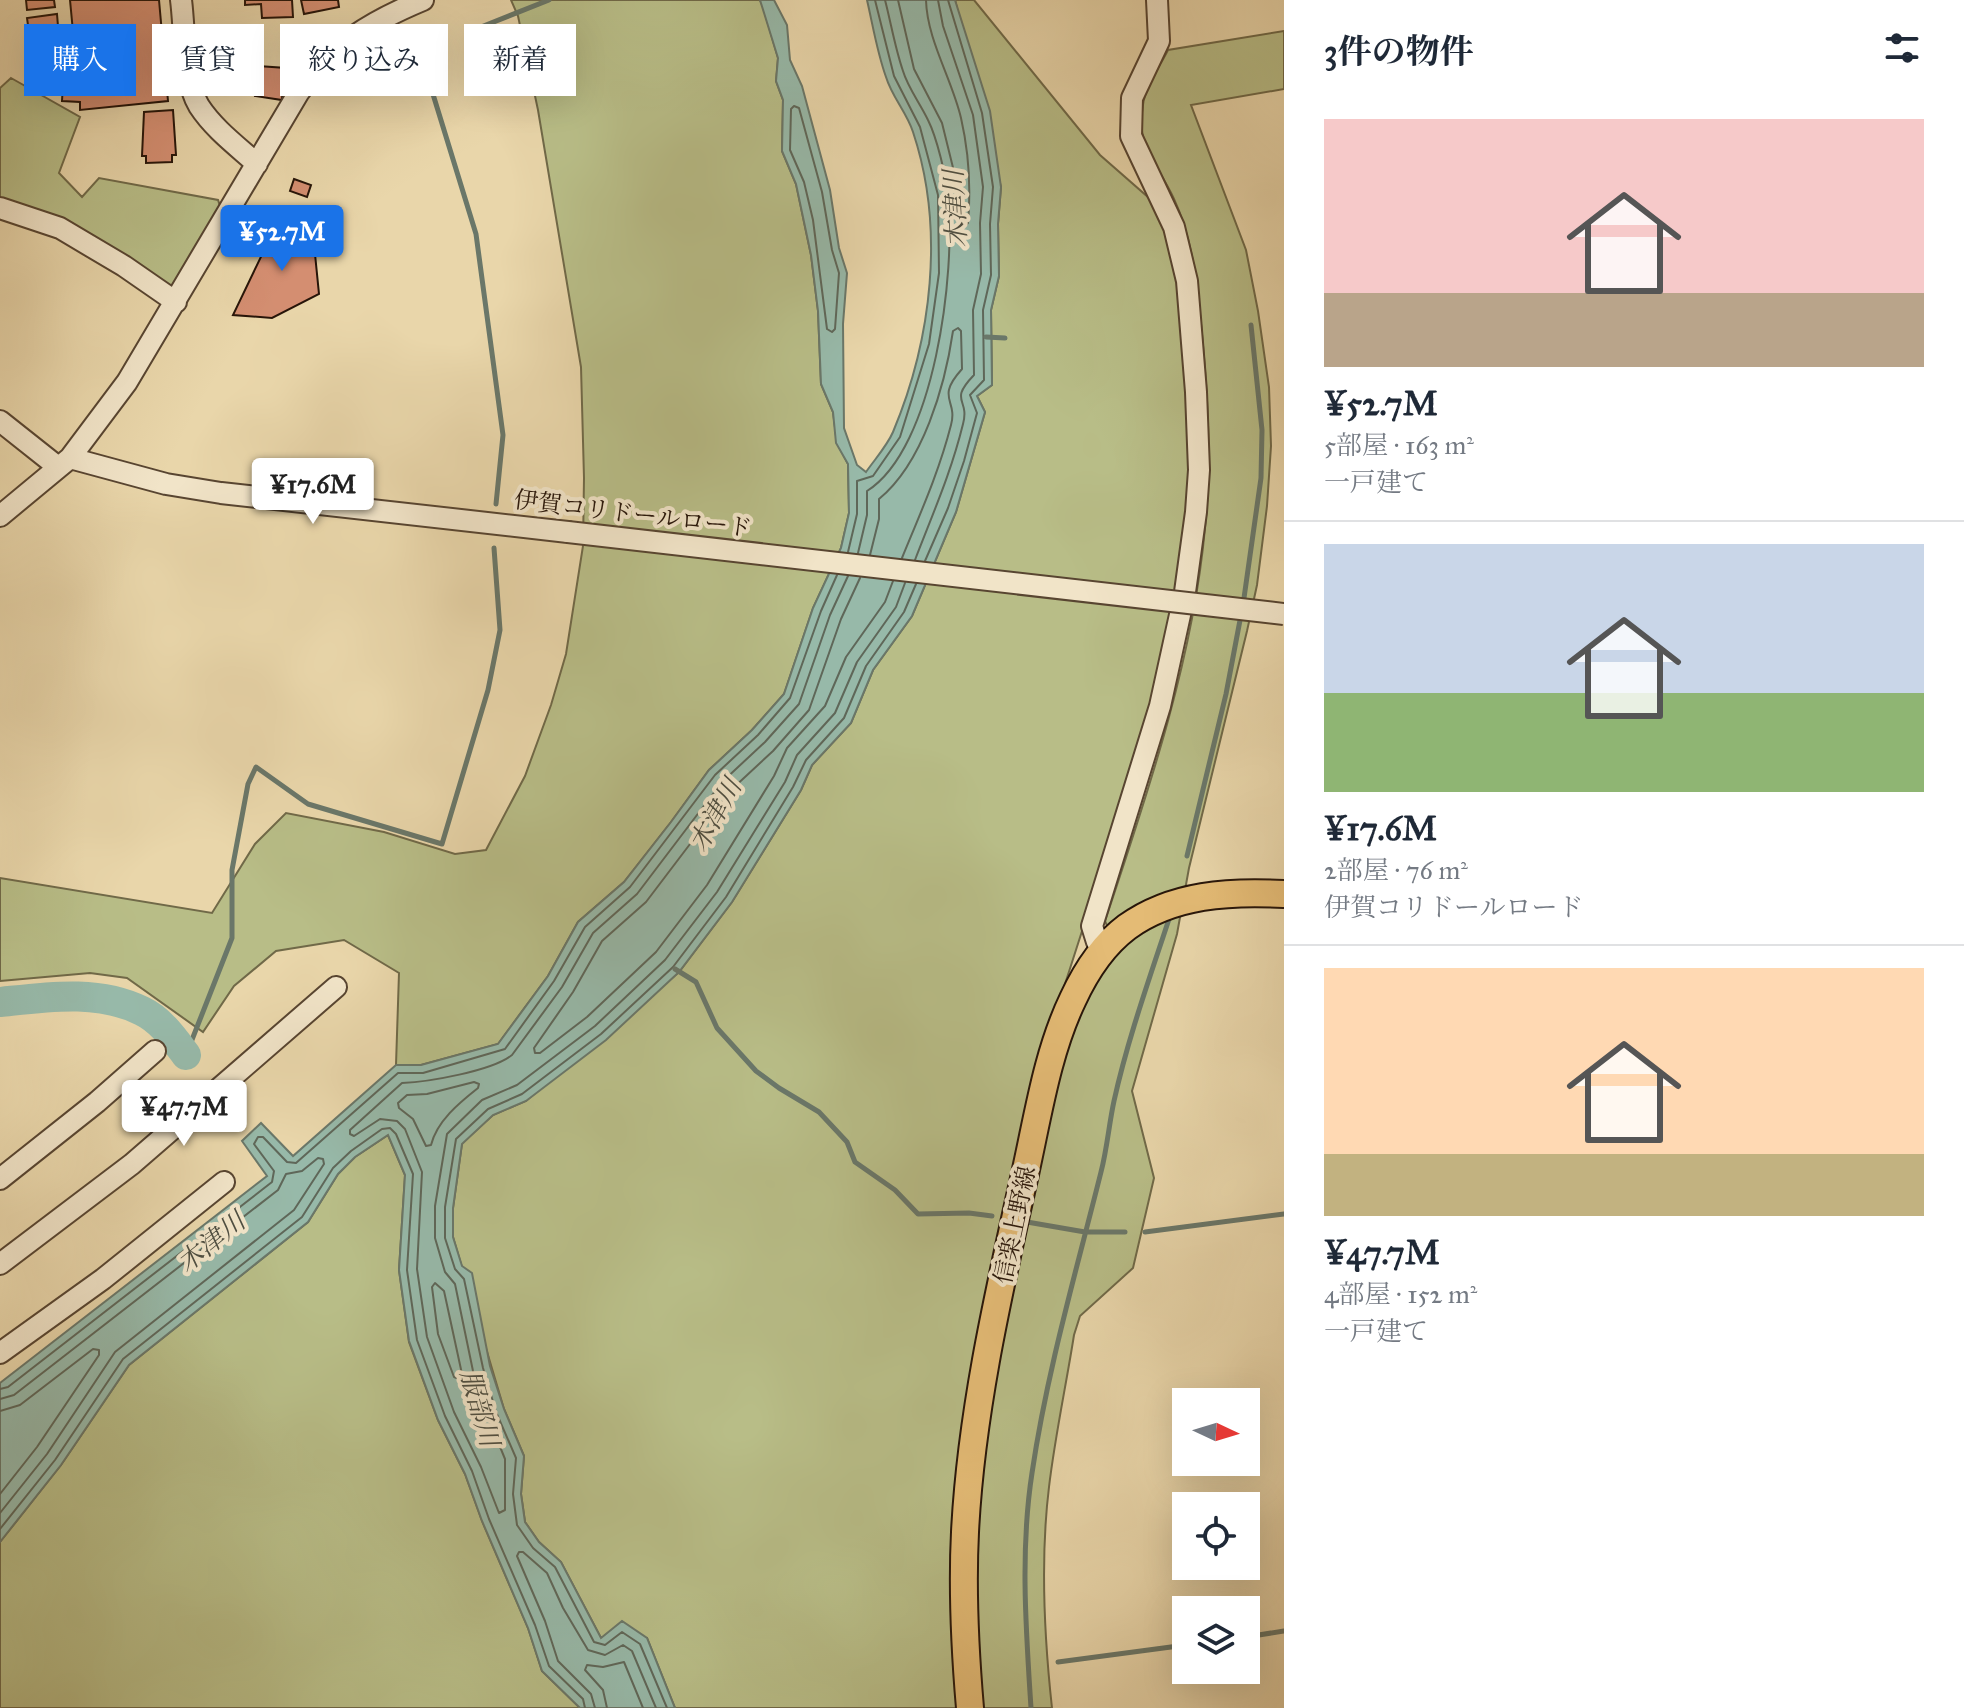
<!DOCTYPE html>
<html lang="ja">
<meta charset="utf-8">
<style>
:root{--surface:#fff;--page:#f6f6f7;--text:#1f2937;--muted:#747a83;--line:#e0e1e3;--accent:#1a73e8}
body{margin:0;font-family:"IM FELL Great Primer","Noto Serif JP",serif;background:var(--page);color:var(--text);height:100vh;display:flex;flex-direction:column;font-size:30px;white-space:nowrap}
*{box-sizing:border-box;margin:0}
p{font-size:26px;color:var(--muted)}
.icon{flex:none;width:44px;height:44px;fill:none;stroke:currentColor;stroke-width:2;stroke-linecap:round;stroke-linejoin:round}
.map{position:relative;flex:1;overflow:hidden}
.details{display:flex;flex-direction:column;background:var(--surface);width:680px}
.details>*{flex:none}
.hud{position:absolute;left:24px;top:24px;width:760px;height:72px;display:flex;gap:16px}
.needle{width:52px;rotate:94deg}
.controls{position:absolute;left:1172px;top:1388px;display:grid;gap:16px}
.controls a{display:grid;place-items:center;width:88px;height:88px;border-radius:0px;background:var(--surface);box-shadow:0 8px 32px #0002;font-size:40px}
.price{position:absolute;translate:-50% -68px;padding:0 18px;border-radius:8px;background:#fff;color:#222;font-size:26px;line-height:52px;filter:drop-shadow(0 2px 4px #0008)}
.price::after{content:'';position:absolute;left:50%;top:48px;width:24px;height:18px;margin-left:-12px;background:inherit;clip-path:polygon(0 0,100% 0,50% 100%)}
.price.current{background:var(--accent);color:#fff}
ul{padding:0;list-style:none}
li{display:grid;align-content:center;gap:16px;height:424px;padding:0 40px}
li+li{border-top:2px solid var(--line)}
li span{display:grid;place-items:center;height:248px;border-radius:0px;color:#555}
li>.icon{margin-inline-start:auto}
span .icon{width:144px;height:144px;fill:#fffc;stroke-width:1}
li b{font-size:34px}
h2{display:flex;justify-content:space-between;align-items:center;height:96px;padding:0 40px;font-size:34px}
.tag{padding:0 28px;border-radius:0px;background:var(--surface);box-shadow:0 8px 32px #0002;font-size:28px;line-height:72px}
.tag.current{background:var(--accent);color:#fff}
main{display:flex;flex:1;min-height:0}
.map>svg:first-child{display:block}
</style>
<main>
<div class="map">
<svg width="1284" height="1708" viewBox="0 0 1284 1708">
<rect width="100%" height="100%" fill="#e9d6aa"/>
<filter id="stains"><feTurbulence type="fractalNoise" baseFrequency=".0025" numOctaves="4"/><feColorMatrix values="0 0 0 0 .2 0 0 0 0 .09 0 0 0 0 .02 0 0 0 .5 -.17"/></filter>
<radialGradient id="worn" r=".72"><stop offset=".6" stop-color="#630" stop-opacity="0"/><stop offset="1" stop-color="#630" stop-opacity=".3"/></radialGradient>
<path fill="#b8bd87" stroke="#706948" stroke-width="2" d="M511 0H760L763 7 778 58 776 81 783 100 782 151 796 184 811 255 818 311 821 384 833 412 837 443 848 464 849 513 841 548 813 608 784 694 752 730 709 770 671 822 624 882 578 922 548 976 498 1044 421 1065H396L399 973 344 940 276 951 234 986 203 1032 127 978 90 973 0 981V878L212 913 255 844 286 813 384 832 455 854 486 850 525 776 551 705 566 654 583 546 584 478 581 367 538 110 518 16Z
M955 0H974L1100 155 1149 198 1165 227 1178 282 1186 364 1191 463 1184 545 1168 643 1140 751 1056 1012 982 1343 962 1708H675L647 1638H601L561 1562 539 1542 525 1522 521 1494 524 1456 504 1409 453 1237V1208L462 1143 493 1115 526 1101 679 972 732 902 801 790 812 765 851 723 873 670 912 616 956 512 985 412 977 396 992 385 991 310 999 276 998 224 1001 187Z
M1284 31V89L1191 105 1246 250 1258 311 1269 387 1271 446 1267 506 1257 585 1247 631 1189 868 1177 934 1132 1091 1154 1178 1133 1268 1080 1316 1074 1335C1066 1386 1055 1436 1049 1487 1040 1560 1044 1635 1052 1708H979L972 1547 984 1424 1017 1245 1068 1036 1098 976 1117 949 1105 921C1147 795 1193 661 1205 528 1213 449 1206 366 1197 286 1193 256 1187 227 1174 199 1158 163 1135 149 1143 105 1145 87 1160 66 1168 50Z
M11 78 80 117 59 173 82 197 99 178 218 200 222 212 177 289 166 290 0 204V88Z
M388 1135 405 1175 399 1270 409 1342 438 1420 465 1474 482 1521 528 1628 542 1671 580 1708H0V1542L61 1465 129 1365 308 1222 338 1174 355 1157Z"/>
<path fill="#97b9a9" stroke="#6a7769" stroke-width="2" d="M760 0H774L787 25 790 60 802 86 830 190 839 248 847 273 843 324 844 428 857 465 866 472C875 459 887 446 893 432 932 339 945 228 913 132 907 113 892 97 886 77 877 52 873 26 867 0H955L990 111 1001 187 998 224 999 276 991 310 992 385 977 396 985 412 956 512 912 616 873 670 851 723 812 765 801 790 732 902 679 972 606 1040 526 1101 493 1115 462 1144 453 1208V1237L462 1266 472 1273 490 1366 504 1409 524 1456 521 1494 525 1522 539 1542 561 1562 601 1638 622 1621 647 1638 675 1708H580L542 1671 528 1628 482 1521 465 1474 438 1420 409 1341 399 1270 405 1175 388 1135 355 1157 338 1174 308 1222 129 1365 61 1465 0 1542V1383L267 1176 242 1141 261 1123 293 1156 396 1065H421L498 1044 548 976 578 922 624 882 671 822 709 770 752 730 784 694 813 608 841 548 849 513 848 464 836 443 833 412 821 384 818 311 811 255 796 184 782 151 783 100 776 81 778 58Z"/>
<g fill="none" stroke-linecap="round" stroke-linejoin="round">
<path stroke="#5f6759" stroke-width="2" d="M898 0 914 69 942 123 959 192 960 223 965 226 968 223C971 188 969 153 961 118 952 79 927 40 926 0
M794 106 799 108 822 192 832 250 839 273 835 329 832 332 827 329 813 220 804 182 790 150 791 109Z
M848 552 857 514V481L873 476 900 437 929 344 939 273 938 195 920 127 894 76 875 0
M858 553 867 515V491C935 448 956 272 948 196 946 176 937 138 928 120 920 103 908 88 903 71 895 48 891 23 885 0
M870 555 879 519V499C923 463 945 386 953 331L958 328 961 331 962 369C935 399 958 399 951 425 939 472 920 514 902 558
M915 560C933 513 951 473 963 424 970 398 948 402 974 375L973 310 981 274 980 223 983 187 973 115 943 26 938 0
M925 561 948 508 964 461 977 413 970 395 984 380 983 310 991 275 990 224 993 187 982 113 948 0
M848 576 830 615 799 704 765 742 722 782 637 894 593 933 562 987 512 1055C492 1071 428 1082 402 1083L350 1130V1134L354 1136 380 1119 397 1121 405 1129 422 1172 417 1269 427 1337 454 1412 481 1467 499 1513 505 1510V1459L487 1415 473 1371 455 1284 445 1272 435 1238V1206L447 1134 482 1100 517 1085 595 1026 665 960 717 892 785 782 797 755 835 713 857 662 896 607 905 583
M860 578 841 619 809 710 773 751 731 790 646 902 602 941 573 992 534 1048 535 1053H540L587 1017 656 952 707 885 774 776 787 748 825 706 846 657 885 602 893 581
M474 1082 479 1084 478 1088C459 1103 437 1121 431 1145L426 1146 413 1119 399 1108 398 1103 407 1095 427 1094Z
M435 1283 444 1291 462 1374 459 1379 454 1377 438 1334 432 1287Z
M0 1389 8 1387 272 1182 274 1171 254 1144 258 1137H263L287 1162 296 1163 398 1073H423L505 1049 554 981 585 927 630 887 715 775 758 735 790 698 821 611 837 575
M0 1399 14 1395 278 1190 286 1174 302 1171 318 1158 323 1159 324 1164 294 1210 115 1352 47 1454 0 1513
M0 1411 20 1405 93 1349 99 1350V1355L37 1447 0 1494
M0 1529 55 1460 123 1359 302 1217 333 1168 351 1151 382 1129 390 1128 396 1134 413 1174 407 1270 417 1340 445 1416 472 1471 489 1519 535 1625 549 1666 583 1699 585 1708
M595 1708 591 1694 558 1661 545 1621 517 1556 519 1552H523L547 1573 563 1608 588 1650 605 1655 623 1645 632 1651 656 1708
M607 1708 603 1690 585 1670 587 1665 603 1667 624 1662 643 1708
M667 1708 640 1644 622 1632 605 1645 594 1642 555 1567 533 1548 517 1525 513 1494 516 1458 496 1412 483 1368 464 1279 455 1269 445 1238V1207L456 1139 488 1109 522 1094 601 1034 673 967 726 897 793 787 806 760 844 718 866 666 904 612 916 584"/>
<path stroke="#6a7769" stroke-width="5" d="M481 27 549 0
M430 48 420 52 476 234 503 435 496 504
M986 337 1005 338
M1243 605 1261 478 1262 430 1251 325
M1187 856 1226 694 1241 615
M675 969 696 982 717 1028 756 1071 779 1088 819 1112 847 1142 855 1162 895 1190 918 1214 969 1213 992 1216
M186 1055 232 938V870L248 784 256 767 308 804 442 844 488 690 500 630 494 548
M1027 1222 1085 1232H1125
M1145 1232 1284 1214
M1246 1637 1284 1631
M1058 1662 1186 1645
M1031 1708C1026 1630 1020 1551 1032 1473 1047 1371 1076 1272 1101 1172 1107 1149 1109 1124 1114 1101 1128 1038 1150 977 1170 916"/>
<path stroke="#97b9a9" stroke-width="30" d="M0 1002C47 997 98 989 142 1011 161 1020 174 1039 186 1055"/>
</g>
<path fill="#d48e71" stroke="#271509" stroke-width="2" d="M26 0H54L55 7 27 10Z
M70 0H159L168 101 80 110V102L62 101 63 84 40 86 38 66 72 63 73 84 78 85Z
M245 0H292L293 17 262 18 261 4 245 5Z
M301 0H338L339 7 304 14Z
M57 14 60 51 32 54 27 18Z
M258 66 286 68V85H283L282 100 255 96Z
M173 110 176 155H172V162L146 163V156H142L144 112Z
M294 179 311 185 307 197 290 191Z
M283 215 301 223V228L313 234 319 294 272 318 233 315 270 238 264 236 268 227 275 231Z"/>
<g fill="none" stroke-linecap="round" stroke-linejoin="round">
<defs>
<path id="minor" d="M181 0C185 30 183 80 199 106 214 129 237 146 257 164
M0 208 60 228 124 266 176 302
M0 421 58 467
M70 458 166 484 221 493 568 532
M0 516 70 458 127 382 299 92C334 44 368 23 423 0
M1105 949 1097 942 1092 926 1160 706 1185 592 1196 512 1199 470 1196 392 1187 281 1174 227 1131 136 1132 98 1159 41 1157 0
M0 1179 97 1102 155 1051
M0 1264 132 1164 336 987
M0 1353 103 1279 224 1182"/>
<path id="major" d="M970 1708C965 1650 962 1591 965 1532 971 1412 999 1291 1025 1174 1038 1116 1047 1053 1073 999 1085 973 1103 945 1127 927 1173 894 1230 891 1284 894"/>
</defs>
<use href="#minor" stroke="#584531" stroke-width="24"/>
<use href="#major" stroke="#271509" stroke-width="30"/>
<use href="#minor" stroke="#f1e4c8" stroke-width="20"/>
<use href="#major" stroke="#e4bb75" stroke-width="26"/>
<defs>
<path id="minor-bridge" d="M568 532 1284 614"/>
</defs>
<use href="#minor-bridge" stroke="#584531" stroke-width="24" stroke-linecap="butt"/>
<use href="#minor-bridge" stroke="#f1e4c8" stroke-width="20"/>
</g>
<g text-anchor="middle" stroke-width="8" stroke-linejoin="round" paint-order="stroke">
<g font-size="24" fill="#271509" stroke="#f1e4c8">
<text transform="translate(633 514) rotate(7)" y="8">伊賀コリドールロード</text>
<text transform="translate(1015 1225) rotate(-78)" y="8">信楽上野線</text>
</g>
<g font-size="26" font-style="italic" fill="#4e4e41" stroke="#f1e4c8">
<text transform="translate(955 209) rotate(-93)" y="9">木津川</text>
<text transform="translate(715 815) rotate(-61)" y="9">木津川</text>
<text transform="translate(211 1242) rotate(-39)" y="9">木津川</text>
<text transform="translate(480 1408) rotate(74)" y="9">服部川</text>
</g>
</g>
<rect width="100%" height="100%" filter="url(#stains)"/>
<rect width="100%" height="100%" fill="url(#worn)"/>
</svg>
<div class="controls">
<a><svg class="needle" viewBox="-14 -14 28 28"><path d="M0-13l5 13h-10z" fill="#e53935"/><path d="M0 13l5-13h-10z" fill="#747a83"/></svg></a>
<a><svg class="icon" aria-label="locate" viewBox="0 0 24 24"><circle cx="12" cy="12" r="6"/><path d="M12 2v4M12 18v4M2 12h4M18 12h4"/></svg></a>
<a><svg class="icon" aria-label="layers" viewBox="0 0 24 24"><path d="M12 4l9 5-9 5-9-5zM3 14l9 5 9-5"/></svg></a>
</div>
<b class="price current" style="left:282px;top:273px">¥52.7M</b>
<b class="price" style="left:313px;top:526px">¥17.6M</b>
<b class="price" style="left:184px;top:1148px">¥47.7M</b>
<div class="hud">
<a class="tag current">購入</a>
<a class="tag">賃貸</a>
<a class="tag">絞り込み</a>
<a class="tag">新着</a>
</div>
</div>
<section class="details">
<h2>3件の物件<svg class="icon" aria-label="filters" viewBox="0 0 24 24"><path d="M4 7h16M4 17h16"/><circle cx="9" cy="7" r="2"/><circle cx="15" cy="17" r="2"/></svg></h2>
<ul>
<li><span style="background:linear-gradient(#f6c9c9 70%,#b9a48a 0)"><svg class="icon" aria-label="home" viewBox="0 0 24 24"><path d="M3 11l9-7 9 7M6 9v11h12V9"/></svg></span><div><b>¥52.7M</b><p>5部屋 · 163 m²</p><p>一戸建て</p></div></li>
<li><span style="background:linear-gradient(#c9d6e8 60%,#8fb573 0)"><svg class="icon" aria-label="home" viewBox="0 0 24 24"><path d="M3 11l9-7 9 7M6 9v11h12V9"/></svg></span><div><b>¥17.6M</b><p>2部屋 · 76 m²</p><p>伊賀コリドールロード</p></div></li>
<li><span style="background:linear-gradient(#ffd9b3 75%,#c2b280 0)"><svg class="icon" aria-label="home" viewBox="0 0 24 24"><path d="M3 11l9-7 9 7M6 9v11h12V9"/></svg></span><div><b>¥47.7M</b><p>4部屋 · 152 m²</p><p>一戸建て</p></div></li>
</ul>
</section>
</main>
